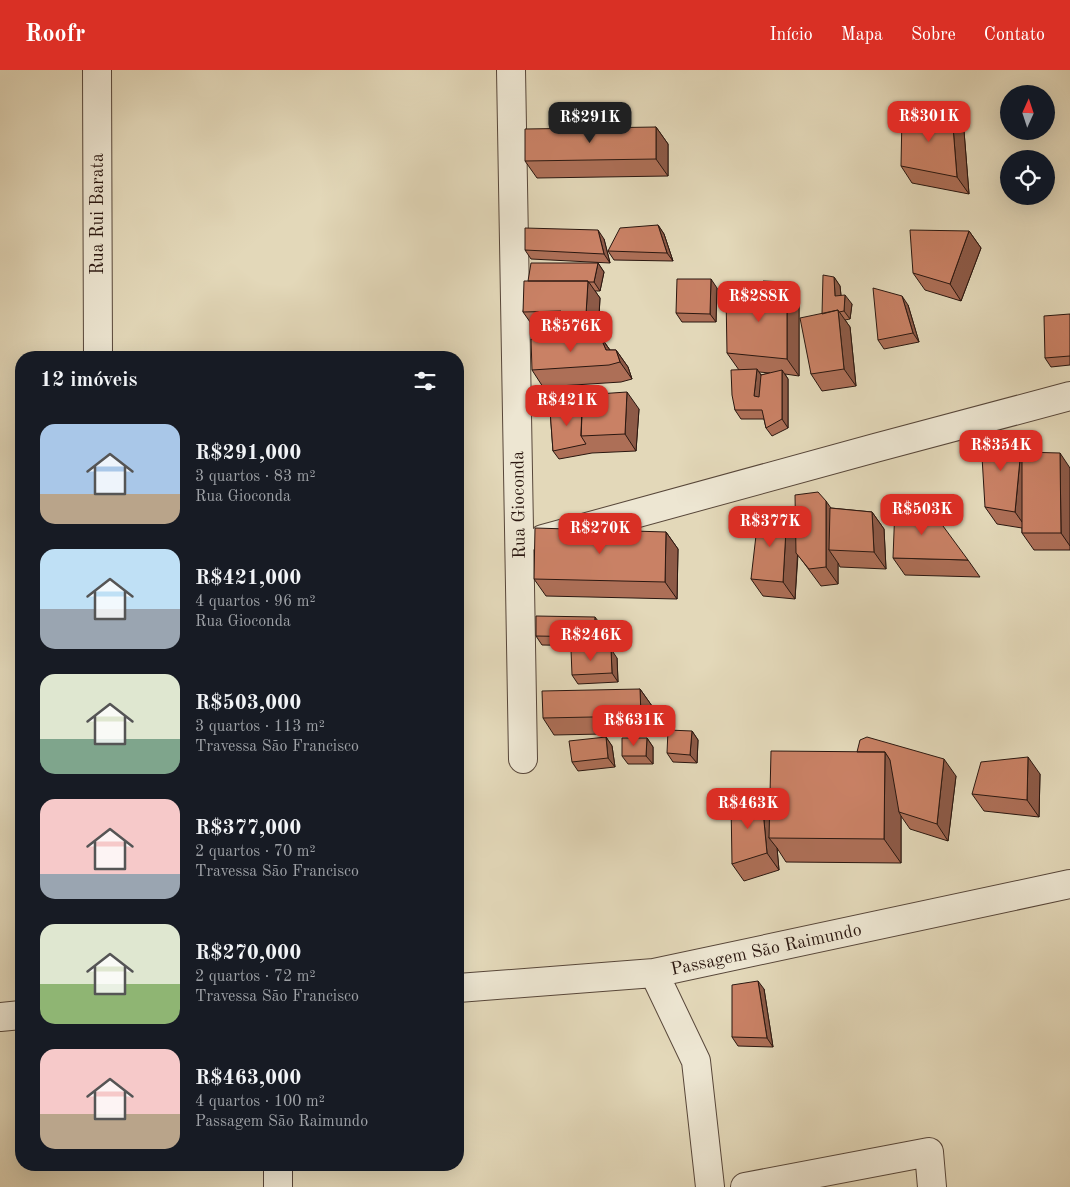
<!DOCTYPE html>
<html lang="pt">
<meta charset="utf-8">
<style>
:root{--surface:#171b24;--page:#242831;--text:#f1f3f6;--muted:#9ea1a6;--accent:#d93025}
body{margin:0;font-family:"Old Standard TT",serif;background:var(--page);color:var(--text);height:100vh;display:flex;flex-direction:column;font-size:19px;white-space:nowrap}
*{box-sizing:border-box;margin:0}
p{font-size:16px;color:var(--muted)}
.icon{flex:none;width:28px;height:28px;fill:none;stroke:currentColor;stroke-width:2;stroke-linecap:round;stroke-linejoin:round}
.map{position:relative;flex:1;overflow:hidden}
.sheet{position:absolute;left:15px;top:281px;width:449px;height:820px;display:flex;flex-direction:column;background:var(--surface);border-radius:20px;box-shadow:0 5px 20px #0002}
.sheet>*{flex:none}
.needle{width:32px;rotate:3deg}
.controls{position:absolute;left:1000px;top:15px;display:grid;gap:10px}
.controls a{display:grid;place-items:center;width:55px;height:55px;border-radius:50%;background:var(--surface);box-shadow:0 5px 20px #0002;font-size:25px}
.price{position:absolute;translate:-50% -42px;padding:0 11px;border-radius:10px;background:var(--accent);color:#fff;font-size:16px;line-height:32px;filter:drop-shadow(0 1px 2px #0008)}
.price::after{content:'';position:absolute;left:50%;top:30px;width:15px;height:11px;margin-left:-8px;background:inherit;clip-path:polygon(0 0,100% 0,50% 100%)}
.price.current{background:#222;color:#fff}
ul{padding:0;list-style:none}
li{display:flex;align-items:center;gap:15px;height:125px;padding:0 25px}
li span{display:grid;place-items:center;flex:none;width:140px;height:100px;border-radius:15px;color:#555}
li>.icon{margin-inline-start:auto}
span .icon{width:60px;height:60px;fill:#fffc;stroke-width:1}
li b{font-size:21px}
h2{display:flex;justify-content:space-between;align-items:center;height:60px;padding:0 25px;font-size:21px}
header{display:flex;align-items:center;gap:30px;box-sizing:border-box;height:70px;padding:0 25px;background:var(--accent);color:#fff}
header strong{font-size:24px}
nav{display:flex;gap:28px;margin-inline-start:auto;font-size:18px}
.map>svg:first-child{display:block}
</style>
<header>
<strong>Roofr</strong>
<nav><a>Início</a><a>Mapa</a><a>Sobre</a><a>Contato</a></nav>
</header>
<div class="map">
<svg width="1070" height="1117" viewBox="0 0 1070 1117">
<rect width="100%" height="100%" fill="#e3d8b9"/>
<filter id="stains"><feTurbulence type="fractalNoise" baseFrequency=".004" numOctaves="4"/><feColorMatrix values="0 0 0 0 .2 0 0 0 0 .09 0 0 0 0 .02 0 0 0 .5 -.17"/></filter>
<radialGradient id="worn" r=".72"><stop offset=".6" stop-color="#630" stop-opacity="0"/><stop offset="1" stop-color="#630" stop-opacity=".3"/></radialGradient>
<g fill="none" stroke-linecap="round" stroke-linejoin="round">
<defs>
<path id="street" d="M97 0 98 288
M511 0 523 689
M543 469 875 378 1070 326
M654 903 696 991 710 1117
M458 918 654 903 1070 814
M0 947 21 945
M278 1117V1095
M745 1117 929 1082 932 1117"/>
</defs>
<use href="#street" stroke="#58473a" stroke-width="30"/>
<use href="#street" stroke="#ede6d2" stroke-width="28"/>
</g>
<path fill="#ad6f57" stroke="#2a1710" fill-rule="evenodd" d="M656 57 668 74V106L537 108 525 91Z
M964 61 969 124 912 113 901 96Z
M658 155 664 164 673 191 614 190 608 181Z
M969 161 981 178 961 231 925 220 913 203Z
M604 169 610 193 531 189 525 180Z
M598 193 604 202 600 221H595L600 228 598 266H600L610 280H616L628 297 632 309 621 312 543 317 532 300 563 268 558 261 559 258 535 259 523 242 528 211Z
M834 207 840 216 841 226 852 234 850 249 845 250 850 257 856 316 822 321 811 304 822 244Z
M787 212 799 229V306L785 304 788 309V358L772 366 766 358 764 349H741L735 340 739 300 727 283 762 234ZM759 302 770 303 761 305Z
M717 218 716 252H682L676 243Z
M908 235 919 272 884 279 878 270Z
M1070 244V295L1051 297 1045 288Z
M639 339 636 381 592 383 559 389 553 381 550 340Z
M1022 368 1032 382 1070 398V480H1034L1022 463V458L997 454 985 437Z
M831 438 872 442 884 459 886 499 840 497 838 493V514L821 516 798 485 795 529 763 526 751 509 787 442 796 454Z
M666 462 678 479 677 529 546 526 534 509Z
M893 488 968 490 980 507 905 505Z
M601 555 600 576 542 575 536 566Z
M617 588 618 612 578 614 572 605Z
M640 619 652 636 653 663 554 665 543 648Z
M692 661 698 670 697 693 673 692 667 683Z
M606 667 612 676 615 697 578 701 572 692Z
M647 668 653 677V694H628L622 686Z
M1040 704 1039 747 984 741 972 724Z
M956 706 948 771 910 759 901 746V793L786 792 777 778 779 800 744 811 732 794 762 730 770 742Z
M764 919 773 977 738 976 732 967Z"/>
<path fill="#8d5a47" stroke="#2a1710" d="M952 44 964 61 969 124 957 107Z
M656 57 668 74V106L656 89Z
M658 155 664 164 673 191 667 183Z
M598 160 604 169 610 193 604 184Z
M969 161 981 178 961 231 950 214Z
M598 193 604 202 600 221 594 212Z
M834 207 840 216 842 235 835 226Z
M711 209 717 218 716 252 710 244Z
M588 211 600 228 597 278 585 261Z
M787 212 799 229V306L787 289Z
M845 225 852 234 850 249 844 241Z
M902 226 908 235 919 272 913 263Z
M838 240 850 257 856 316 844 299Z
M600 266 612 283 606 280Z
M616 280 628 297 632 309 620 292Z
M757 299 763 308 760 335 754 326Z
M782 300 788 309V358L782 349Z
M627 322 639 339 636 381 625 364Z
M1022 368 1034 385 1027 459 1015 442Z
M1060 383 1070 398V476L1061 463Z
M826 431 838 448 829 480 838 493V514L826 497Z
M787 442 799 459 795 529 783 512Z
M872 442 884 459 886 499 874 482Z
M666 462 678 479 677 529 665 512Z
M595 547 601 555 600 576 594 567Z
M611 579 617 588 618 612 612 603Z
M640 619 652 636 653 663 641 646Z
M692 661 698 670 697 693 690 685Z
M606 667 612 676 615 697 608 688Z
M647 668 653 677V694L646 686Z
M885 682 902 707 899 742 901 746V793L884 769Z
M1028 687 1040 704 1039 747 1027 730Z
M944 689 956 706 948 771 937 754Z
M762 730 774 747 769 768 777 778 779 800 767 783Z
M758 911 764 919 773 977 767 968Z"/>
<path fill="#c98165" stroke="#2a1710" d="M902 44H952L957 107 901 96Z
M656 57V89L525 91V59Z
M658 155 667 183 608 181 620 158Z
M525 158 598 160 604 184 525 180Z
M910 160 969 161 950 214 913 203Z
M531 193H598L594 212H588V211H528Z
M823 205 834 207 835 226 845 225 844 241 839 242 838 240 822 244Z
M677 209H711L710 244 676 243Z
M524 211H588L585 261H558L561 241 523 242Z
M763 211 787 212V289L727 283 726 225 762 234Z
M873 218 902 226 913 263 878 270Z
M838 240 844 299 811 304 800 248Z
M1070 244V286L1045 288 1044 246Z
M600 266 606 280H616L620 292 609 295 532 300 531 269Z
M757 299 754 326 759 327 761 305 782 300V349L766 358 762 340H735L732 325 731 300Z
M627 322 625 364 581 366 583 325Z
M582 334 581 366 586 374 553 381 550 340Z
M1022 368 1015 442 985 437 981 370Z
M1022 382 1060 383 1061 463H1022Z
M818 422 826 431V497L809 499 796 483 795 425Z
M895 436 929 437 968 490 893 488Z
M830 438 872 442 874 482 829 480Z
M787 442 783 512 751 509 758 448Z
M535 458 666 462 665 512 534 509Z
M536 546 595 547 594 567 536 566Z
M611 579 612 603 572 605 571 580Z
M640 619 641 646 543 648 542 621Z
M668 660 692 661 690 685 667 683Z
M606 667 608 688 572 692 569 671Z
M867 667 944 689 937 754 899 742 890 690 885 682H857L860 670Z
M622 668H647L646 686H622Z
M771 681 885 682 884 769 769 768Z
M1028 687 1027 730 972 724 981 692Z
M762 730 767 783 732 794 731 732Z
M758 911 767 968 732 967V915Z"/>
<g text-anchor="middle" stroke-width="4" stroke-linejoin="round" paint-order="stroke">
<g font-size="18" fill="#2a1710" stroke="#ede6d2">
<text transform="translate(97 144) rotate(-90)" y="6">Rua Rui Barata</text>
<text transform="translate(518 435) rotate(-91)" y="6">Rua Gioconda</text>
<text transform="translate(766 879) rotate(-12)" y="6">Passagem São Raimundo</text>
</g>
</g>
<rect width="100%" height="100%" filter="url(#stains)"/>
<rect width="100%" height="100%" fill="url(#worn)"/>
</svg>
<div class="controls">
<a><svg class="needle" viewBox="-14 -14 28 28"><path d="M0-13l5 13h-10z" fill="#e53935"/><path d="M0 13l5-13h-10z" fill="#9ea1a6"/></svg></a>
<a><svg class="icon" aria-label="locate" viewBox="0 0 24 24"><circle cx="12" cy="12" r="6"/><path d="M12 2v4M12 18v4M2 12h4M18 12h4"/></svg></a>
</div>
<b class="price" style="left:929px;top:73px">R$301K</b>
<b class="price current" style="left:590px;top:74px">R$291K</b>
<b class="price" style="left:759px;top:253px">R$288K</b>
<b class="price" style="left:571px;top:283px">R$576K</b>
<b class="price" style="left:567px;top:357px">R$421K</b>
<b class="price" style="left:1001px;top:402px">R$354K</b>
<b class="price" style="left:922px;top:466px">R$503K</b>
<b class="price" style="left:770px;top:478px">R$377K</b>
<b class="price" style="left:600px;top:485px">R$270K</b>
<b class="price" style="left:591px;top:592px">R$246K</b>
<b class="price" style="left:634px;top:677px">R$631K</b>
<b class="price" style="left:748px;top:760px">R$463K</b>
<section class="sheet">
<h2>12 imóveis<svg class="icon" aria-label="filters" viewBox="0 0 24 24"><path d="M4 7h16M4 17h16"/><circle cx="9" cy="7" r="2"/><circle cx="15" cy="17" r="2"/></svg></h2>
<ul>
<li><span style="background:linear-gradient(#a9c7e8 70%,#b9a48a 0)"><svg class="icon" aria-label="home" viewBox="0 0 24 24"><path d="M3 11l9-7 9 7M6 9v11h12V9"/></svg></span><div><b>R$291,000</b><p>3 quartos · 83 m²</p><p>Rua Gioconda</p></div></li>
<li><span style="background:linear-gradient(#bfe0f5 60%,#9aa5b1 0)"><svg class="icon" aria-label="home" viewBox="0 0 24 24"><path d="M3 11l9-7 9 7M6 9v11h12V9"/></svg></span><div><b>R$421,000</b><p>4 quartos · 96 m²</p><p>Rua Gioconda</p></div></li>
<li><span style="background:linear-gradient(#dfe7d0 65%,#7fa58c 0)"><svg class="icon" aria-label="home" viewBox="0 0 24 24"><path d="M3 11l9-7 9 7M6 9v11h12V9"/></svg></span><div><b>R$503,000</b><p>3 quartos · 113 m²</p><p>Travessa São Francisco</p></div></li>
<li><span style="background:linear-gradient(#f6c9c9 75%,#9aa5b1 0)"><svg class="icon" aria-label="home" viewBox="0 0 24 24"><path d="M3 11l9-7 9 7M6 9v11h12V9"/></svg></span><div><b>R$377,000</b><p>2 quartos · 70 m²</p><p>Travessa São Francisco</p></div></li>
<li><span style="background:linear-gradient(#dfe7d0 60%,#8fb573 0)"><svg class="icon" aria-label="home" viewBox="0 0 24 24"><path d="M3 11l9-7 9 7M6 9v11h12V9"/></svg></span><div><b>R$270,000</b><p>2 quartos · 72 m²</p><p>Travessa São Francisco</p></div></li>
<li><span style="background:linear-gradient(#f6c9c9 65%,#b9a48a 0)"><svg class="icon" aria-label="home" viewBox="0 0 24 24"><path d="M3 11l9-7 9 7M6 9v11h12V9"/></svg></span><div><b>R$463,000</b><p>4 quartos · 100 m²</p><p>Passagem São Raimundo</p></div></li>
</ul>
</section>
</div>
